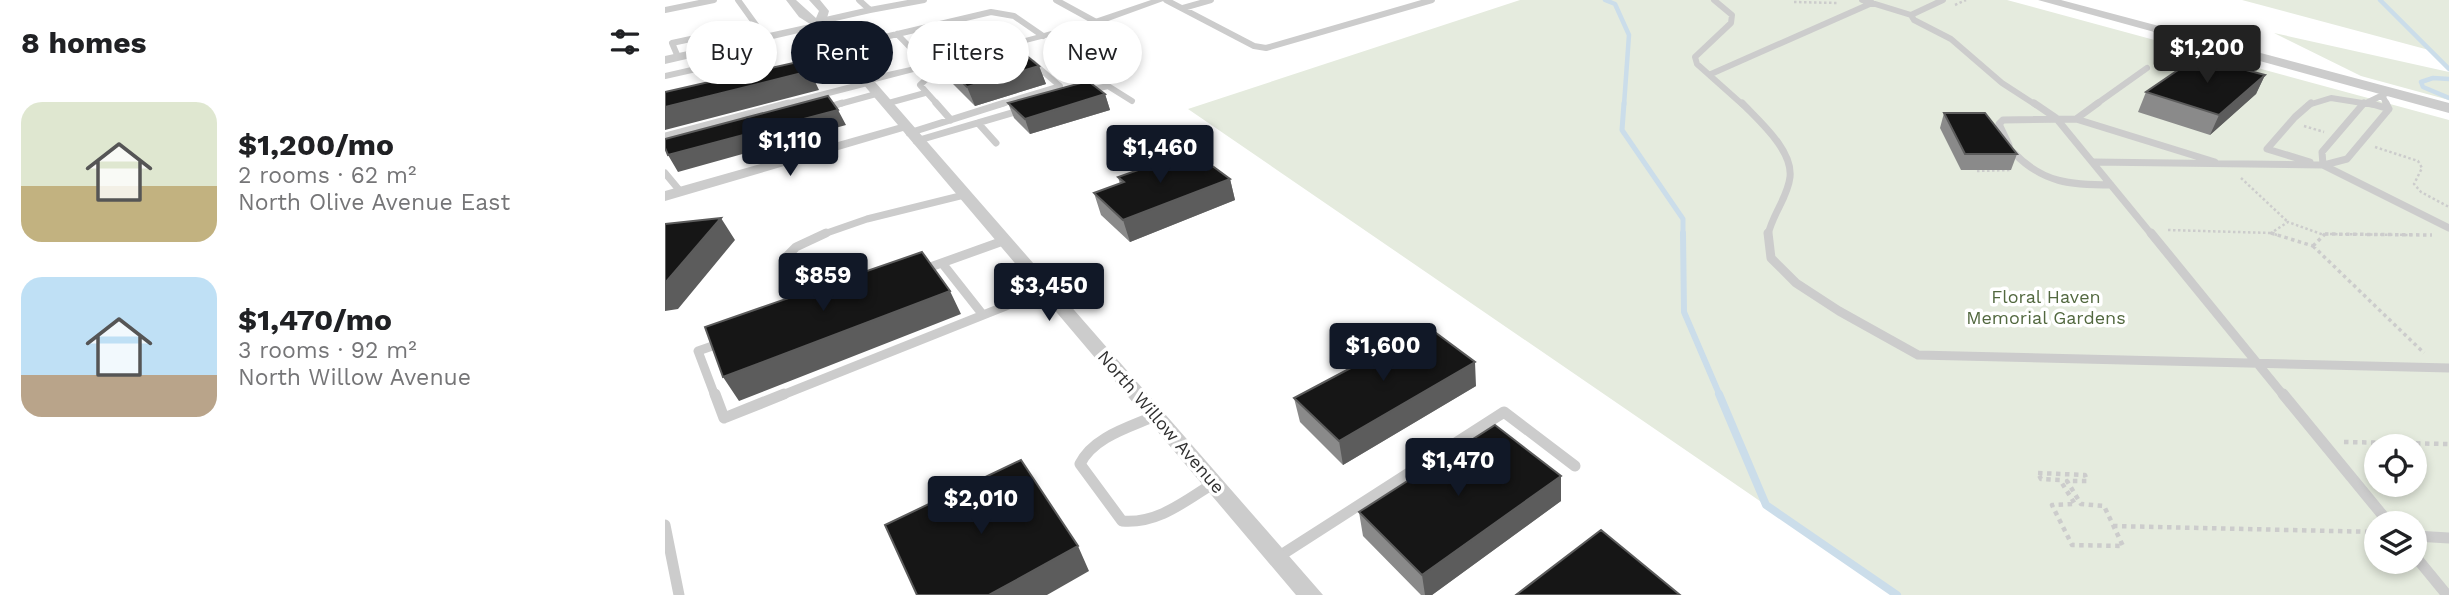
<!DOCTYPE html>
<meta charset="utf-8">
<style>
:root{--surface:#fff;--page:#f6f6f6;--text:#202124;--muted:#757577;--accent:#111827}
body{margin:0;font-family:"Work Sans",sans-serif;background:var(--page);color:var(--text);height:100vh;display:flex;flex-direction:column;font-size:26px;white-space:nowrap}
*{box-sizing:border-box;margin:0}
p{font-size:23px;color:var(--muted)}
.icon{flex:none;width:38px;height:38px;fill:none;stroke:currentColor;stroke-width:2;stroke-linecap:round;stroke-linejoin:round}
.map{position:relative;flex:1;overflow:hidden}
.sheet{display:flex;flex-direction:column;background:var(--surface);width:665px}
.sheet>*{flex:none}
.hud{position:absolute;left:21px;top:21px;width:665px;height:63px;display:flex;gap:14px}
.tools{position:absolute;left:1699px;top:434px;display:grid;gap:14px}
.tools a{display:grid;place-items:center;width:63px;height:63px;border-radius:50%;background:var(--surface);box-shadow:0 4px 10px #0003;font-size:35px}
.price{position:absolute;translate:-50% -60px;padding:0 16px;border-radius:7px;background:var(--accent);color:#fff;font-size:23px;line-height:46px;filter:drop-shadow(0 2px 4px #0008)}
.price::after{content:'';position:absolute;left:50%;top:42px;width:21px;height:16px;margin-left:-10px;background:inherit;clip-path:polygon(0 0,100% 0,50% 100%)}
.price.current{background:#222;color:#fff}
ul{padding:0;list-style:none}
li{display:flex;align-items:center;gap:21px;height:175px;padding:0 21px}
li span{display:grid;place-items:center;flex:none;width:196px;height:140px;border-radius:21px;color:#555}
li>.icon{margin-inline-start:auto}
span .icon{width:84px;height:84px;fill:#fffc;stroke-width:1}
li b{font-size:30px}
h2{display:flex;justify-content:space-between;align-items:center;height:84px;padding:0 21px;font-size:30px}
.chip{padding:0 24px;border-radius:32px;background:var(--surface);box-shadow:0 4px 10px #0003;font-size:24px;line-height:63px}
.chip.current{background:var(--accent);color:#fff}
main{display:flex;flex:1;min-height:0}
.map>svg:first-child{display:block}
</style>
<main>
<section class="sheet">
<h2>8 homes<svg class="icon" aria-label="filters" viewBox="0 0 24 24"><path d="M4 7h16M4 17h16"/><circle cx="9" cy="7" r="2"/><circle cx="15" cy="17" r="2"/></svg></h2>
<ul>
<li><span style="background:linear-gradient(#dfe7d0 60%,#c2b280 0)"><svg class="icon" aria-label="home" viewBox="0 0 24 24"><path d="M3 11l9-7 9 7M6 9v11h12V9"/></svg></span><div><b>$1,200/mo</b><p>2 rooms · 62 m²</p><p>North Olive Avenue East</p></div></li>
<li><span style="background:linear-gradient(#bfe0f5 70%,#b9a48a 0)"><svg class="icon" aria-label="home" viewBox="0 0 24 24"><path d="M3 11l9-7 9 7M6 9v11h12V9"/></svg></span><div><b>$1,470/mo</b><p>3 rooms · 92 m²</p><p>North Willow Avenue</p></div></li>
</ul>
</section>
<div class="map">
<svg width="1784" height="595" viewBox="0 0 1784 595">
<rect width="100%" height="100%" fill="#fff"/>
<path fill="#e5ebde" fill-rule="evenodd" d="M855 0H1342L1784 120V595H1232L523 109ZM1712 446H1750V485H1712ZM1712 523H1750V562H1712Z
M1577 0H1784V69L1764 50Z
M1609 33 1784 72V100L1696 76Z"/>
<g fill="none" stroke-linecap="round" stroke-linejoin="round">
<path stroke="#cbddea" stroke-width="4.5" d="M940 0 950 4 964 35 959 105
M1715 0 1784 69
M1784 79 1768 78 1756 82 1758 87 1784 98"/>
<path stroke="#cbddea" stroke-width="5" d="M959 103 957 130 1018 219V235"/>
<path stroke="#cbddea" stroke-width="6" d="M1018 233 1019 312 1055 396"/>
<path stroke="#cbddea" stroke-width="8" d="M1054 394 1101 505 1232 595"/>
<path stroke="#ccc" stroke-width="2.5" stroke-dasharray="2.5 2.5" stroke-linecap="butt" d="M1129 2 1172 3
M1290 5 1301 0
M1639 126 1659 132
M1710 147 1753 161 1757 168 1749 184 1756 192 1784 207
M1312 171 1347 170
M1576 178 1623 222
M1503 230 1606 233
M1660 234 1750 235
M1612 235 1606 233 1623 222 1659 235"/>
<path stroke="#ccc" stroke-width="3.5" stroke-dasharray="3.5 3.5" stroke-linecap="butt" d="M1606 233 1648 246
M1660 234 1767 235
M1648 246 1759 353
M1648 246 1660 234 1657 233"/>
<path stroke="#ccc" stroke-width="4.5" stroke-dasharray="4.5 4.5" stroke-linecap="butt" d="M1679 442 1784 444
M1373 473 1420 475 1422 481H1402L1416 504 1439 506 1458 546 1407 545 1387 505 1410 504 1395 480 1376 479Z
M1448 526 1712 532"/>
<path stroke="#ccc" stroke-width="6" d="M391 0 431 22
M501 0 589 46 601 48 767 0
M1049 0 1067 15 1066 23 1030 57 1032 64 1078 105
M1197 0 1246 15 1249 20 1286 39 1337 83 1371 105
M518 8 546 0
M0 10 49 0
M205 10 259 0
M1246 15 1278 0
M152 22 205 10 194 0
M232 34 268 71
M173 48 326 12 349 16 378 36
M13 57 7 43 91 25 73 0
M1046 74 1207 3
M0 76 62 62 66 59 59 46
M134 76 186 64
M421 91 443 86 467 101
M1718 97 1722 105
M220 104 260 93
M117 105 202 83
M171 105 211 94
M273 105 255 85 269 72 288 67
M333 105 395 86 368 63
M1430 105 1482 68
M1643 105 1666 98 1710 105
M1697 105 1722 93"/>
<path stroke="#ccc" stroke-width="7" d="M271 103 286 120
M1077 103C1094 121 1128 150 1125 177 1123 197 1107 215 1103 235
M1369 103 1391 118 1487 235
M1704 103 1724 109
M161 108 177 103
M1411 119 1433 103
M313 123 331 143
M244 133 339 103
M0 136 124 103
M251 141 357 110
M1344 145 1334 124 1338 120 1411 119 1550 162
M1349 153C1378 183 1406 185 1446 185
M1429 162 1658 165 1784 228
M1645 162 1602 149 1630 117 1646 103
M1658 165 1657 152 1699 103
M1659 165 1682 159 1724 109 1721 103
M0 173 15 191
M156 235 202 219 299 195"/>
<path stroke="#ccc" stroke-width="9" d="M1103 233 1106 258 1131 283 1174 311 1253 355 1784 368
M1486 233 1619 396
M277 263 318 315
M257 270 338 241
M129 286 119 267 120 258 131 247 161 233
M50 396 33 351 56 343
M115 396 381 290"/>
<path stroke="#ccc" stroke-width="11" d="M50 394 59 418 119 394
M1618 394 1724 523
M490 416C465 427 428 437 415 464L457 521C493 524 520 501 549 483
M0 525 14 595
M1750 536 1784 538
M1750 556 1782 595
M613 557 839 412 910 466"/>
<path fill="#ccc" fill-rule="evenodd" d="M121 0H131L151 18 154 11 144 0H155L164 11 160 25 205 76 299 55V59L210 82 658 595H631L238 131 0 201V191L233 125 151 29 0 64V56L145 24 134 17Z
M486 0H501L435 24 326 52 320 49 427 20Z"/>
<path fill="#ccc" fill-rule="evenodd" d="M1373 0H1396L1784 103V113Z"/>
</g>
<path fill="#8a8a8a" d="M273 59 374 66 381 84 310 106 281 77Z
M1600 75 1591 94 1545 135 1473 112 1481 92Z
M440 94 445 110 365 134 349 118 343 103Z
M1279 113 1352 154 1346 170H1296L1275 128Z
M453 177 565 179 570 200 465 242 436 215 429 193 455 184Z
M811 386 678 465 635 422 629 398Z
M896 476V501L767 595H756L698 536 694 512Z"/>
<path fill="#5c5c5c" d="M374 66 381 84 310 106 302 87Z
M145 71 154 90 0 130V107Z
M1600 75 1591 94 1545 135 1554 115Z
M440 94 445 110 365 134 360 119Z
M173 110 181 125 13 172 3 155Z
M565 179 570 200 465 242 458 220Z
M56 218 70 240 13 309 0 311V283Z
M285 291 296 314 74 401 58 377Z
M810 362 811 386 678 465 674 441Z
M896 476V501L767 595H760L757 575Z
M413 546 424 571 382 595H324Z"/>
<path fill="#161616" stroke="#5c5c5c" stroke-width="2" d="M344 41 374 66 302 87 273 59Z
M1532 57 1600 75 1554 115 1481 92Z
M137 61 145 71 0 107V92Z
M423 81 440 94 360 119 343 103Z
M163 96 173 110 3 155 0 148V139Z
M1279 113H1320L1352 154H1300Z
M527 151 565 179 458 220 429 193 459 182 453 177Z
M56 218 0 283V224Z
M257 252 285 291 58 377 40 327Z
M763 327 810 362 674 441 629 398Z
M830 425 896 476 757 575 694 512Z
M356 460 413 546 324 595H252L220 525Z
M936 530 1015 595H851Z"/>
<g text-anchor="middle" stroke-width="7" stroke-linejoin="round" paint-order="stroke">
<g font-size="18" fill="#52683f" stroke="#fff">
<text x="1381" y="303">Floral Haven<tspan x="1381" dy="21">Memorial Gardens</tspan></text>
</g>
<g font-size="18" fill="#2f2f2f" stroke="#fff">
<text transform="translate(496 422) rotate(49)" y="6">North Willow Avenue</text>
</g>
</g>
</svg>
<div class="tools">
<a><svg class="icon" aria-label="locate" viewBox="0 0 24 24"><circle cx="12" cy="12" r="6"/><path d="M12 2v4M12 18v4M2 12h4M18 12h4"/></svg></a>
<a><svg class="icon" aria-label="layers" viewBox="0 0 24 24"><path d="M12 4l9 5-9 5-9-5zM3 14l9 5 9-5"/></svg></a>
</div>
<b class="price current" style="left:1542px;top:85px">$1,200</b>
<b class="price" style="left:125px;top:178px">$1,110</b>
<b class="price" style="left:495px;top:185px">$1,460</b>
<b class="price" style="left:158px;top:313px">$859</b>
<b class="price" style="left:384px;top:323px">$3,450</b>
<b class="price" style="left:718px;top:383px">$1,600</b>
<b class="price" style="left:793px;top:498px">$1,470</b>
<b class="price" style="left:316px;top:536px">$2,010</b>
<div class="hud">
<a class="chip">Buy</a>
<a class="chip current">Rent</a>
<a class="chip">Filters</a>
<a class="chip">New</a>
</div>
</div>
</main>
